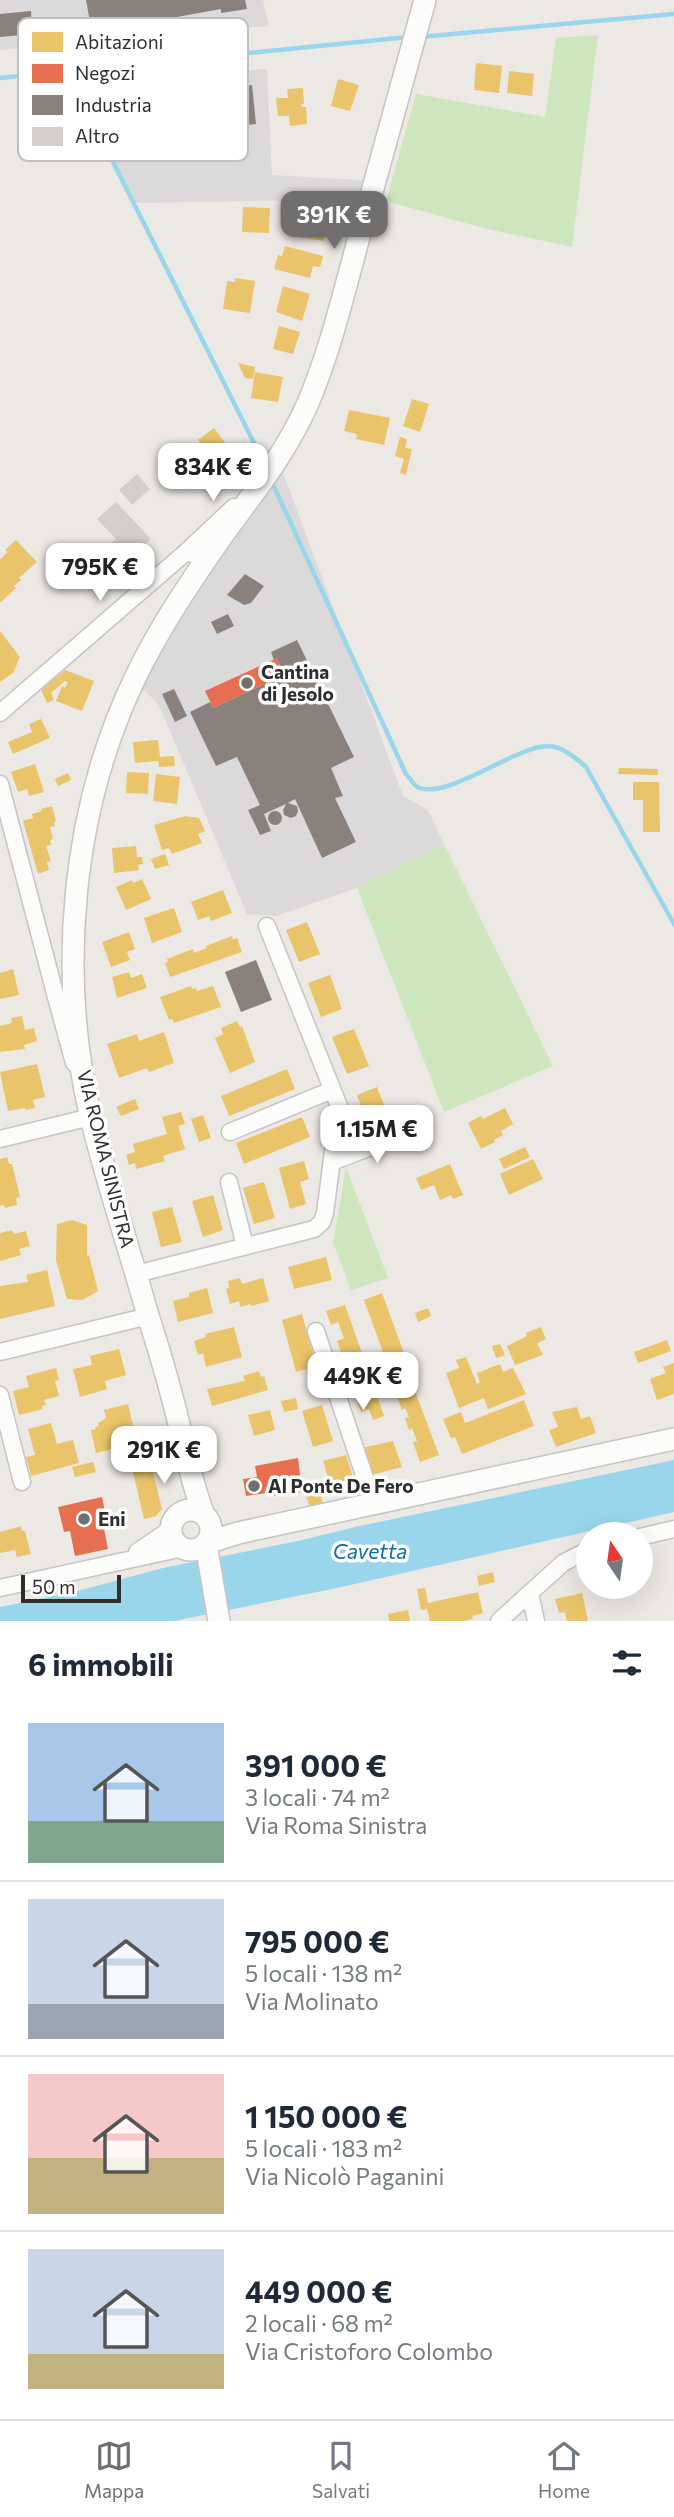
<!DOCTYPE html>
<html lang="it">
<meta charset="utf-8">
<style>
:root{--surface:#fff;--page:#f2f2f3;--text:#1f2937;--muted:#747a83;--line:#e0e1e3;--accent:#706f6e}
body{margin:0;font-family:Commissioner,sans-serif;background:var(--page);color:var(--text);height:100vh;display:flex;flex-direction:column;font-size:26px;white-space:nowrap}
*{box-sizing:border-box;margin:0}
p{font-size:23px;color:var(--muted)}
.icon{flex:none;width:38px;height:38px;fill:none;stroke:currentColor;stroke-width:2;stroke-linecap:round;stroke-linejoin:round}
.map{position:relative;height:1621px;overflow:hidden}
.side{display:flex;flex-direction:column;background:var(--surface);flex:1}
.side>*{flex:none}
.needle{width:46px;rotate:347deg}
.buttons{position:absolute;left:576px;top:1522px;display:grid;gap:14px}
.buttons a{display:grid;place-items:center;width:77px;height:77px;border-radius:50%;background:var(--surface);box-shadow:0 7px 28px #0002;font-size:35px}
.scale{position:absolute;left:21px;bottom:18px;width:100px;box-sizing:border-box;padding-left:7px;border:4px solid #2e2e2e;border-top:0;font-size:19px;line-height:24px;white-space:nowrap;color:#2e2e2e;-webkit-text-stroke:5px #fff;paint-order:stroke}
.price{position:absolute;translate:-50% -60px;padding:0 16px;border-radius:14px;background:#fff;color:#222;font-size:23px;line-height:46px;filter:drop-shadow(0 2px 4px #0008)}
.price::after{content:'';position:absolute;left:50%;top:42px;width:21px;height:16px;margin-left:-10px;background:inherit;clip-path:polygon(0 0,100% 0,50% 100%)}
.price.selected{background:var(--accent);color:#fff}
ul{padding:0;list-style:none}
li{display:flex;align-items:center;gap:21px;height:175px;padding:0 28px}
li+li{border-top:2px solid var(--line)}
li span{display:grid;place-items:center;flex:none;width:196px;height:140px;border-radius:0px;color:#555}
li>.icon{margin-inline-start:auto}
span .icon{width:84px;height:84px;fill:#fffc;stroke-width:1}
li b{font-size:30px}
h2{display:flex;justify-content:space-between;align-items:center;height:84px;padding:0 28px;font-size:30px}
.tabs{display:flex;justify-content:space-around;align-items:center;height:98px;border-top:2px solid var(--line);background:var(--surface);font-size:19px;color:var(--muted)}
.tabs a{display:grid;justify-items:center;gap:4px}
.tabs .selected{color:var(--accent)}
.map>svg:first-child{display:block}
</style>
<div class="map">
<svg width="674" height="1621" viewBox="0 0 674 1621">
<rect width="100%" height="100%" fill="#ece8e4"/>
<path fill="#dcd9db" d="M0 0H263L269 26 201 30 0 50Z
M267 69 272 175 375 181 370 199 131 203 69 82Z
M278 459 403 796 428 810 444 844 357 888 276 916 247 914 159 705 134 680Z"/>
<path fill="#cee6be" d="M598 35 572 247 483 228 386 201 416 94 545 117 556 38Z
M444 844 553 1066 444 1112 357 888Z
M346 1167 388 1278 351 1290 333 1243Z"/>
<path fill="#99d6ec" d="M674 1460V1512L337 1588 174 1621H0V1607L74 1592 163 1568 298 1541 355 1527Z"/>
<path fill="#e9c46a" d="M476 63 502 66 499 93 474 90Z
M509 71 534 74 532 96 507 93Z
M338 79 359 85 350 111 331 106Z
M303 88 304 104H301L302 107H306L307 124 290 126 289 116H278L276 98H288L287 89Z
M243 207 270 208 269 233 242 232Z
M301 214 327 218 324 241 298 237Z
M285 246 323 256 320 267 313 266 310 278 274 269 278 255 282 256Z
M235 278 255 281 250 313 223 309 227 281 235 282Z
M283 286 310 294 302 321 276 312Z
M279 326 300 332 293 354 273 349Z
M238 363 255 367 253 379 245 378Z
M255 372 283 377 278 402 251 398Z
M412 399 429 404 420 432 403 426Z
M349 410 390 418 384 445 356 439 357 434 344 431Z
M214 428 226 444 221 449 230 461 222 468 219 464 207 473 193 455 204 447 198 440Z
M400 437 407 439 405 448 412 449 406 475 400 473 404 459 395 456Z
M16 540 37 562 19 578 21 580 14 586 16 588 0 603V559L8 552 5 550Z
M0 631 20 657 13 673 0 682Z
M65 670 94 681 82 711 56 701 62 686 65 688 68 682 65 681 51 693 54 700 47 703 41 690Z
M41 719 50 738 13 754 8 742 32 732 29 724Z
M158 740 160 757 174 756 175 766 159 767 158 761 135 763 133 742Z
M35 764 44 792 29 796 27 789 18 792 11 772Z
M619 768 658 769V775L618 774Z
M127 772 149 773 148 794 126 793Z
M68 773 71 780 58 786 55 779Z
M156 774 180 777 177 804 153 801Z
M633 782H659L660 832H643V800H633Z
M52 806 56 821 54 822 55 826 50 827 53 839 50 840 51 845 46 846 51 861 47 862 49 870 38 874 23 821 33 818 32 814 42 811 41 809Z
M185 816 199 818 205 831 198 834 202 843 172 854 169 848 162 850 154 825Z
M136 846 137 857H142L143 864 138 865 139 870 114 873 112 848Z
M165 854 169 865 155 869 151 859Z
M142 879 151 899 126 910 116 887 132 880 133 883Z
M223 890 232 913 211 921 209 916 198 920 191 902Z
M174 908 182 932 152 943 144 918Z
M307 922 320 954 299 962 286 930Z
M129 932 135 949 127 952 130 960 111 967 102 942Z
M232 936 233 940 237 938 242 952 170 977 165 963 168 962 167 959 193 949 194 953 207 948 206 946Z
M13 969 19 995 0 999V973Z
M129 972 131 978 142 974 147 988 117 998 112 977Z
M330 975 342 1009 321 1017 308 983Z
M191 986 192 989 196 988 197 991 213 986 221 1007 174 1023 172 1019 169 1020 160 997Z
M22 1016 25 1030 34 1028 37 1041 24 1045 25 1049 0 1052V1026L12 1023 11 1018Z
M237 1021 240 1027 242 1026 255 1062 230 1073 215 1038 223 1034 221 1028Z
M354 1029 369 1066 347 1074 332 1037Z
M164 1032 174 1063 149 1072 147 1068 119 1078 107 1044 137 1034 139 1041Z
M37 1064 45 1097 33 1100 35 1108 25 1110V1108L8 1111 0 1072Z
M287 1069 295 1089 229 1116 221 1096Z
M377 1087 391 1123 370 1130 357 1095Z
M135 1099 139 1109 121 1116 116 1107Z
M505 1108 513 1124 501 1131 503 1135 494 1140 495 1142 481 1149 468 1123 481 1116 483 1119Z
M181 1112 185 1124 178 1126 185 1149 163 1156 165 1161 136 1169 135 1163 129 1165 126 1155 135 1152 133 1144 167 1134 162 1117Z
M203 1115 211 1138 199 1142 191 1119Z
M302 1117 310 1137 244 1164 236 1143Z
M525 1147 530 1157 504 1169 499 1159Z
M7 1157 9 1164H12L20 1197 16 1198 17 1205 5 1208 4 1205 0 1206V1159Z
M533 1159 543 1179 509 1195 500 1174Z
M304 1161 309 1179 300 1182 306 1204 290 1209 279 1168Z
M450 1164 463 1195 453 1199 451 1195 440 1200 434 1185 421 1190 416 1178Z
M264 1182 275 1218 254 1224 243 1188Z
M213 1195 223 1230 203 1237 192 1201Z
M172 1207 182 1242 161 1247 152 1212Z
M72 1220 87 1225V1256L89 1255 98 1291 83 1300 67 1299 56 1260 57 1224Z
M12 1230 14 1234 26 1231 30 1246 19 1249 21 1255 0 1261V1233Z
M326 1257 332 1280 294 1289 288 1267Z
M47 1270 55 1306 0 1319V1286L28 1282 26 1275Z
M240 1278 242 1284 263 1278 269 1301 251 1306 250 1304 240 1307 239 1301 230 1304 226 1289 229 1288 228 1281Z
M207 1288 213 1313 178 1322 173 1301 189 1297V1293Z
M382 1293 405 1356 387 1363 364 1300Z
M345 1305 384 1416 373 1420 369 1409 361 1412 352 1386 359 1383 353 1367 347 1369 337 1341 344 1338 338 1322 331 1325 326 1311Z
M428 1308 431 1316 418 1322 415 1313Z
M302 1314 319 1376 309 1379 306 1369 296 1372 282 1320Z
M234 1327 242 1357 206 1367 203 1353 198 1355 194 1341 206 1337 205 1334Z
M541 1327 546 1339 537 1343 543 1355 515 1365 507 1346 527 1336 526 1333Z
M667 1340 671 1351 638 1363 634 1352Z
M500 1344 505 1355 496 1358 492 1346Z
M119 1349 126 1375 105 1381 107 1389 80 1397 73 1369 92 1365 90 1356Z
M466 1357 477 1384 480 1382 477 1373 500 1364 503 1372 513 1368 526 1394 488 1409 484 1398 459 1408 446 1373 459 1368 456 1360Z
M674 1363V1394L657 1400 650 1379 666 1373 663 1367Z
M56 1368 59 1380 55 1381 59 1396 44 1400 46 1405 42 1406 43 1409 19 1415 13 1391 29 1387 26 1376Z
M259 1371 261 1377 264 1376 268 1390 212 1406 207 1389 245 1381 243 1376Z
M413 1386 439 1455 420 1462 413 1442 417 1441 412 1428 409 1430 405 1418 409 1417 405 1408 402 1410 397 1397 399 1396 398 1391Z
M296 1398 298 1409 284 1412 281 1401Z
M524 1400 534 1426 462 1454 455 1437 451 1438 443 1419 461 1412 465 1423Z
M128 1404 133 1426 113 1431 117 1448 96 1453 91 1430 96 1429 95 1427 99 1426 98 1423 106 1418 104 1410Z
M322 1405 333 1441 313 1447 302 1411Z
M577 1407 581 1419 590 1416 596 1433 556 1447 549 1430 558 1427 552 1412Z
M270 1410 275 1430 254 1436 248 1415Z
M51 1423 57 1444 73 1440 79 1463 31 1476 26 1457 35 1455 28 1429Z
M393 1441 402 1467 371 1475 362 1448Z
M346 1455 354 1480 331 1487 323 1461Z
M93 1462 96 1472 75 1477 72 1467Z
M151 1464 162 1509 156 1516 144 1519 132 1468Z
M320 1491 323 1504 310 1508 306 1495Z
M21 1526 22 1531H25L31 1554 17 1557 15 1550 0 1553V1532Z
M493 1572 495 1582 479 1586 477 1576Z
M425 1588 428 1603 478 1592 483 1613 472 1616 473 1619 464 1621H430L427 1609 421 1610 417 1589Z
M582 1593 588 1621H567L565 1612 559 1613 555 1599Z
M408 1610 410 1621H389L388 1614Z"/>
<path fill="#e76f51" d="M277 658 284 675 213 708 205 691Z
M298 1458 302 1492 274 1496V1492L246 1496 243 1479 257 1477 255 1466Z
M102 1497 107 1522 103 1524 108 1549 75 1556 70 1531 64 1532 58 1507Z"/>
<path fill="#8a817c" d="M86 0H245L247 9 221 13V9L105 30 103 19 90 22Z
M31 11 32 34 0 37V14Z
M252 85 256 124 228 127V131L135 140 130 95Z
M245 574 264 586 251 603 244 605 227 595Z
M228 614 234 626 217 634 211 622Z
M297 640 354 757 331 768 343 796 335 798 356 842 322 858 295 799 288 803 297 806 298 811 296 816 291 818 284 815 283 810 286 804 264 814 271 831 260 835 248 810 260 805 237 757 216 766 190 712 210 702 213 708 284 675 277 658 274 660 271 652Z
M174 689 187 716 175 722 162 694Z
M268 818a7 7 0 1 1 14 0a7 7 0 1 1-14 0Z
M256 960 272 1000 241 1012 225 972Z"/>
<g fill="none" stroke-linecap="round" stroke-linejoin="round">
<path stroke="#99d6ec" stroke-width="4.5" d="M420 37 674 14
M68 72 265 465
M0 78 408 37
M271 480 406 774C409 777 413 783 416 786 442 804 516 745 549 746 563 747 576 758 586 767L674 924"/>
</g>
<path fill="#d1cecb" d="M137 474 150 489 132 505 119 490Z
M116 502 151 539 131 557 123 549 96 573 88 564 116 539 97 519Z"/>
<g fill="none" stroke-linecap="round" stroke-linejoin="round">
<defs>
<path id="street" d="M185 553 234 507
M0 713 185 553 198 554 206 559
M0 784 57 1001 76 1005
M57 1001 74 1063
M230 1132 332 1090
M0 1139 91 1117 88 1108
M332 1162 410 1132
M229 1182 245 1246
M136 1274 314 1229 322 1222 325 1213 339 1106 267 926
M316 1331 374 1505
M0 1352 149 1316
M0 1395 22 1482
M640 1537 674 1529
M137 1552 171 1529
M0 1588 183 1548
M530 1593 536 1621
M499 1621 563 1563 588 1550"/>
<path id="secondary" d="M171 1530a20 20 0 1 1 40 0a20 20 0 1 1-40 0Z
M204 1515C189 1477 183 1436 172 1397 165 1369 156 1341 147 1312 129 1248 107 1183 91 1118 57 974 71 810 136 676 160 626 193 578 225 532 256 490 287 451 308 403 330 351 343 296 358 241 381 161 403 81 425 0
M207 1543 238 1533 674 1439
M206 1544 219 1621"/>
</defs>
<use href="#street" stroke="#c5c4c5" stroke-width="19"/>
<use href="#secondary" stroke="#c5c4c5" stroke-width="24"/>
<use href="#street" stroke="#fcfcfb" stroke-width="16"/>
<use href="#secondary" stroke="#fcfcfb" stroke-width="21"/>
</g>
<g fill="#706f6e" stroke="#fff" stroke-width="2.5">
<circle cx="247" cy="683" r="7"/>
<circle cx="254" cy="1486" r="7"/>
<circle cx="84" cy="1519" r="7"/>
</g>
<g text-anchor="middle" stroke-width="7" stroke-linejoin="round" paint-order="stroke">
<g font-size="19" font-weight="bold" fill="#2e2e2e" stroke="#fff" text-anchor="start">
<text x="261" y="679">Cantina<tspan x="261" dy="22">di Jesolo</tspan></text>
<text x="268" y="1493">Al Ponte De Fero</text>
<text x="98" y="1526">Eni</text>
</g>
<g font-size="19" fill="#2e2e2e" stroke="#fff">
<text transform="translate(106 1159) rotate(76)" y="7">VIA ROMA SINISTRA</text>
</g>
<g font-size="21" font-style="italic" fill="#0d6fa3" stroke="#fff">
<text x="370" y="1559">Cavetta</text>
</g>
</g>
<rect x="18" y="18" width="230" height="143" rx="10" fill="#fff" stroke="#c0c0c0" stroke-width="2"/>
<rect x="32" y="32" width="31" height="20" fill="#e9c46a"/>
<rect x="32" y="64" width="31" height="19" fill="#e76f51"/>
<rect x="32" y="95" width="31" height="20" fill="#8a817c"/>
<rect x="32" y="127" width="31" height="19" fill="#d1cecb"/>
<g font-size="19" fill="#2e2e2e">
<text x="75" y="49">Abitazioni</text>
<text x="75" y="80">Negozi</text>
<text x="75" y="112">Industria</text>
<text x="75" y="143">Altro</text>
</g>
</svg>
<div class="buttons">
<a><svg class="needle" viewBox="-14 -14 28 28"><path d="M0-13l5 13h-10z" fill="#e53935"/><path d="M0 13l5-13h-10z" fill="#747a83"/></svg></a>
</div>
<div class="scale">50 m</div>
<b class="price selected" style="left:334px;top:251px">391K €</b>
<b class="price" style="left:213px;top:503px">834K €</b>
<b class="price" style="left:100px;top:603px">795K €</b>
<b class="price" style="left:377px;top:1165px">1.15M €</b>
<b class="price" style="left:363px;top:1412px">449K €</b>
<b class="price" style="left:164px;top:1486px">291K €</b>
</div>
<section class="side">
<h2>6 immobili<svg class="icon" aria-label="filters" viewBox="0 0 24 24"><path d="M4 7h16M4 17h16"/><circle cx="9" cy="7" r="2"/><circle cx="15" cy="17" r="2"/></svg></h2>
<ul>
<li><span style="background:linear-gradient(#a9c7e8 70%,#7fa58c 0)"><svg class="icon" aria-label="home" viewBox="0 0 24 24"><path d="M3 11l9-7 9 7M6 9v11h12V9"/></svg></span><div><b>391 000 €</b><p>3 locali · 74 m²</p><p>Via Roma Sinistra</p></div></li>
<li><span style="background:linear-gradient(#c9d6e8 75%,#9aa5b1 0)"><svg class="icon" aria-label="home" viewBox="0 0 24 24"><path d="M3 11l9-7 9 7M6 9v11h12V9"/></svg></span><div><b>795 000 €</b><p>5 locali · 138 m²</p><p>Via Molinato</p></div></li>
<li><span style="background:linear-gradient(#f6c9c9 60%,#c2b280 0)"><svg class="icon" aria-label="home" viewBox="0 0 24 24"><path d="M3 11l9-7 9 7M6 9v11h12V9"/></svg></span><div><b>1 150 000 €</b><p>5 locali · 183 m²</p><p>Via Nicolò Paganini</p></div></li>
<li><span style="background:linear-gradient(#c9d6e8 75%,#c2b280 0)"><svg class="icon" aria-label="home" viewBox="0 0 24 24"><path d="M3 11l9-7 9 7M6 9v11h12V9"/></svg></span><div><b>449 000 €</b><p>2 locali · 68 m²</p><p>Via Cristoforo Colombo</p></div></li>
</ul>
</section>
<nav class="tabs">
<a class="selected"><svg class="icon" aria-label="map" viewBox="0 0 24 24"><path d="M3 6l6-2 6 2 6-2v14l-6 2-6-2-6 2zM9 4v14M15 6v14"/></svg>Mappa</a>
<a><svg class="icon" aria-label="saved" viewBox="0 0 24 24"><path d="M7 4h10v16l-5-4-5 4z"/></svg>Salvati</a>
<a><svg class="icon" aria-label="home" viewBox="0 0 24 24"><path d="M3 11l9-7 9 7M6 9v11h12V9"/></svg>Home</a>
</nav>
